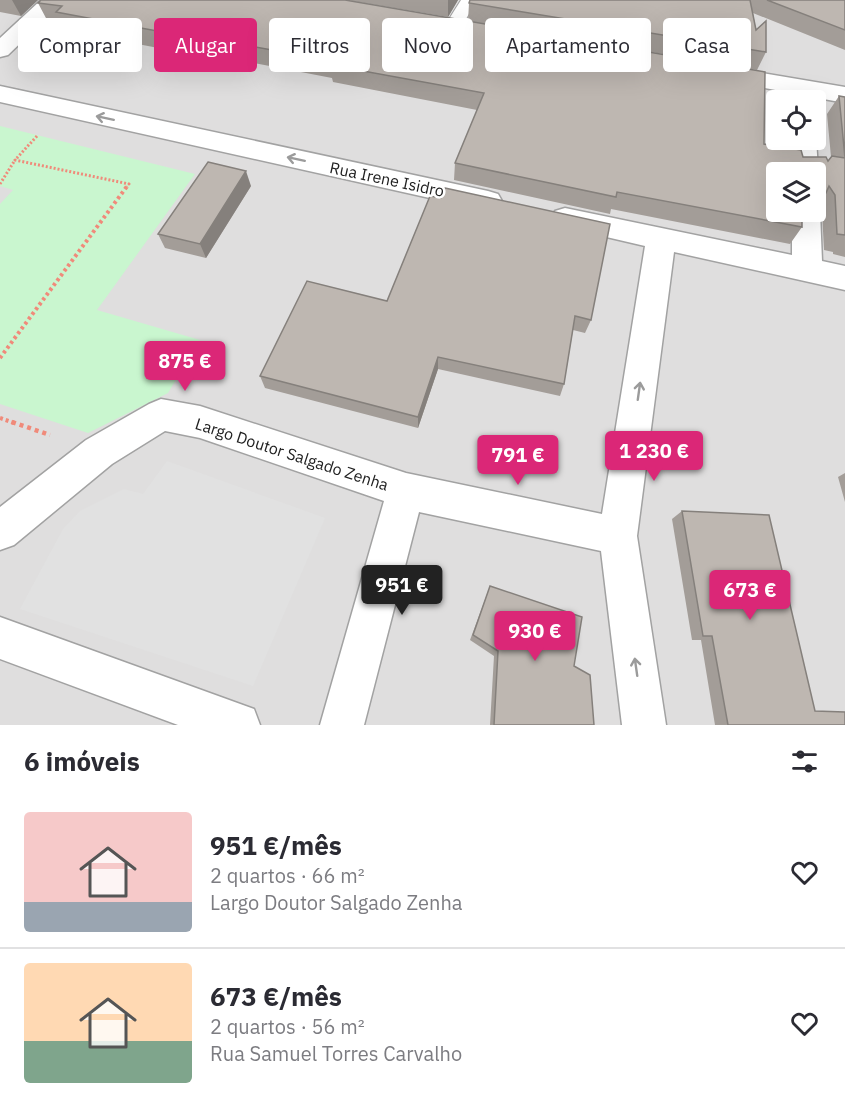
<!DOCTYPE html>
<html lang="pt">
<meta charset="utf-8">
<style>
:root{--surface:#fff;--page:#f7f7f7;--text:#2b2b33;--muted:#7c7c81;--line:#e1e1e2;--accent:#db2777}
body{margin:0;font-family:"IBM Plex Sans",sans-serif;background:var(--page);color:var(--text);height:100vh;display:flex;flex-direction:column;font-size:22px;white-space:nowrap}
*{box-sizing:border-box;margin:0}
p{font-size:20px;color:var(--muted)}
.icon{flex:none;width:33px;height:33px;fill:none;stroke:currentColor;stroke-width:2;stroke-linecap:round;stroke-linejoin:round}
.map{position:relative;height:725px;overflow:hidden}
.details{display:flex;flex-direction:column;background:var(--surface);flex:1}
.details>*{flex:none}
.top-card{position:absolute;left:18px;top:18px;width:810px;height:54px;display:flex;gap:12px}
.fabs{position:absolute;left:766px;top:90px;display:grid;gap:12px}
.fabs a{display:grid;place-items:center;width:60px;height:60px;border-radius:6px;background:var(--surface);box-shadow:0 6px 24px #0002;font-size:30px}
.price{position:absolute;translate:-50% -51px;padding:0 14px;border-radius:6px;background:var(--accent);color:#fff;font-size:20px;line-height:39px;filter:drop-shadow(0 2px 3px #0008)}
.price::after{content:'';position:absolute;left:50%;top:36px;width:18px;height:14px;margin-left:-9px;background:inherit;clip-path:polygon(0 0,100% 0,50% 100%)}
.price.active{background:#222;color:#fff}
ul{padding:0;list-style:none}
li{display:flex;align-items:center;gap:18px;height:150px;padding:0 24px}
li+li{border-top:2px solid var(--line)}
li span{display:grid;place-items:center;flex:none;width:168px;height:120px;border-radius:6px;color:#555}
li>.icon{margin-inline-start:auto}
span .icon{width:72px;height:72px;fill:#fffc;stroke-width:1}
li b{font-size:26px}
h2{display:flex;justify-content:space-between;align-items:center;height:72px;padding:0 24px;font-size:26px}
.pill{padding:0 21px;border-radius:6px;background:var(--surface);box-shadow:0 6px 24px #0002;font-size:21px;line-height:54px}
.pill.active{background:var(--accent);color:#fff}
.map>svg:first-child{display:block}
</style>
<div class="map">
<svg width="845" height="725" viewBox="0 0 845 725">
<rect width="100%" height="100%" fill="#f0eee8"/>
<path fill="#dfdede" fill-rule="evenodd" d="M0 0H845V725H0ZM777 100H816V140H777ZM777 172H816V212H777Z"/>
<path fill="#c9f6cf" d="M0 126 195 174 97 310 200 340 168 393 88 433 0 404V204L13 190 0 186Z"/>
<path fill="#e1e1e1" d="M167 461 325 518 253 686 20 609 63 529 80 511 124 489 143 494Z"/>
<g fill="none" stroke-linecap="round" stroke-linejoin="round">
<defs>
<path id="service" d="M461 0H477L459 31H447L444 27Z"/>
<path id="minor" d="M41 0H65L8 55 0 57V38Z
M720 66 845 87V103L712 78 708 73 712 68Z
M0 86 488 191 498 194 502 201 498 208 488 211 0 102Z
M816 137 818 172 816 176V172H792V140H816Z
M816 205 820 212 822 261 845 266V290L674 252 637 536 666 725H622L601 551 419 512 364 725H320L384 501 200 438 165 431 112 464 14 545 0 550V507L86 440 149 404 161 399 200 406 406 473 602 514 645 246 555 225 551 218 555 211 565 208 792 255V212H816Z
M0 617 254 709 260 725H178L0 659Z"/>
</defs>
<use href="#service" stroke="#a2a2a2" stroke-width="2"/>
<use href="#minor" stroke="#a2a2a2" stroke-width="3"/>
<path stroke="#f08a7a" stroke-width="3" stroke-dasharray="2 2" stroke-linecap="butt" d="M37 136 15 160 129 184 127 187
M0 184 15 160"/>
<path stroke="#f08a7a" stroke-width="4" stroke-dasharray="3 3" stroke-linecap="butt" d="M0 358 128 185
M0 418 17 424"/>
<path stroke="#f08a7a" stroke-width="4.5" stroke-dasharray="4 4" stroke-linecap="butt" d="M12 422 50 435"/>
<use href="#service" fill="#fff" fill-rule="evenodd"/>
<use href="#minor" fill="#fff" fill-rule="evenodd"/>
</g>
<path fill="#a39d98" d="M0 0H38L21 16 0 12Z
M41 0 764 144 803 157 828 161 831 157 827 114 839 96 845 97V257L833 254V252L824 250 822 212 818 205 816 207V172H777L802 227 790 244 611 209 610 214 454 180 455 163 477 110 333 82 332 78 233 59 231 62 65 30 61 23 47 20 38 3Z
M346 0H458L448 17Z
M470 0H845V50L753 13 756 30 766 52 757 70 468 21 469 3Z
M251 186 206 258 165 248 158 234Z
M430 196 591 320 585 333 573 330 564 384 560 396 438 369 418 428 265 388 260 376 387 301Z
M845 473V502L838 477Z
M682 511 815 711 845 725H715L701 640H692L672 519Z
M490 586 574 666 594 725H490L494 656 470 640Z"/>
<path fill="#85807c" d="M12 0H38L21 16Z
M448 0H458L448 17Z
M228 42 233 59 231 62 226 44Z
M246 171 251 186 206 258 200 244Z
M438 357V369L418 428V417Z"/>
<path fill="#beb7b1" stroke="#85807c" stroke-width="1.5" d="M41 0H345L765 72 764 144 801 150 803 157H826L828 161 832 156 845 158 839 96 845 97V235L837 234 835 195 829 186 826 193H816V172H777V212H802V227L617 192 616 197 455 163 484 93 330 65 333 61 228 42 226 44 56 12 62 6 38 3Z
M470 0H750L756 30 766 21V52L469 3Z
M767 0H845V30Z
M208 162 246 171 200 244 158 234Z
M445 188 610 224 591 320 575 316 564 384 438 357 418 417 260 376 307 281 387 301 430 196 441 198Z
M682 511 769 515 815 711 845 712V725H728L712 636H703Z
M490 586 582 617 574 666 590 675 594 725H494L498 651 473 635Z"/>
<defs><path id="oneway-shaft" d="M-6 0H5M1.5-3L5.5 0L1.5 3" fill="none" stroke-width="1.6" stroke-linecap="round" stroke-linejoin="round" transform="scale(1.5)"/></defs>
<g stroke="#9b9b9b">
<use href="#oneway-shaft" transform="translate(105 118) rotate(-168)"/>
<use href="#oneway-shaft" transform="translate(296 159) rotate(-168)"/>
<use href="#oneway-shaft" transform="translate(639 391) rotate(-82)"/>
<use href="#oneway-shaft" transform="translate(636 667) rotate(-98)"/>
</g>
<g text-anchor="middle" stroke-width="5" stroke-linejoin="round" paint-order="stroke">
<g font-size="16" fill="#212121" stroke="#fff">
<text transform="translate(387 179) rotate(12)" y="6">Rua Irene Isidro</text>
<text transform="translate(292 454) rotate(18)" y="6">Largo Doutor Salgado Zenha</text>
</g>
</g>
</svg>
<div class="fabs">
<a><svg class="icon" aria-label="locate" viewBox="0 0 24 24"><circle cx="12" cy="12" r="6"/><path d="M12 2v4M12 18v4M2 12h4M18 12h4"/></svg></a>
<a><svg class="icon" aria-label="layers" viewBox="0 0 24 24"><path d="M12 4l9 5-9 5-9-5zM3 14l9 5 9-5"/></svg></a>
</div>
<b class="price" style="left:185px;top:392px">875 €</b>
<b class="price" style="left:654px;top:482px">1 230 €</b>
<b class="price" style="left:518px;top:486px">791 €</b>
<b class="price active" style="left:402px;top:616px">951 €</b>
<b class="price" style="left:750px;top:621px">673 €</b>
<b class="price" style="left:535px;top:662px">930 €</b>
<div class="top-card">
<a class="pill">Comprar</a>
<a class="pill active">Alugar</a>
<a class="pill">Filtros</a>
<a class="pill">Novo</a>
<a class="pill">Apartamento</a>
<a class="pill">Casa</a>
</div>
</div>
<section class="details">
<h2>6 imóveis<svg class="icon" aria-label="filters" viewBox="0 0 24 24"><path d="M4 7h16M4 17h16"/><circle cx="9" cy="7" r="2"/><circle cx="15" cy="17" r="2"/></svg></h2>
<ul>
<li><span style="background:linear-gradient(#f6c9c9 75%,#9aa5b1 0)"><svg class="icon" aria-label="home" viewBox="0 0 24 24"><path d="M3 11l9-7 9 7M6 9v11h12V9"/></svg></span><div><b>951 €/mês</b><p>2 quartos · 66 m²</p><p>Largo Doutor Salgado Zenha</p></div><svg class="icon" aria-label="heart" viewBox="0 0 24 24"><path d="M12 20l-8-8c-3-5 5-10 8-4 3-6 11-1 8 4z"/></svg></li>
<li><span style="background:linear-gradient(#ffd9b3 65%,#7fa58c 0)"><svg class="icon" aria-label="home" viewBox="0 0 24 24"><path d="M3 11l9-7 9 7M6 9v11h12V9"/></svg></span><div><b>673 €/mês</b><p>2 quartos · 56 m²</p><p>Rua Samuel Torres Carvalho</p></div><svg class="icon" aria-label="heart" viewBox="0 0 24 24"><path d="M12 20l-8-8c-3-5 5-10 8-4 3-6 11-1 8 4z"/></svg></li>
</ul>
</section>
